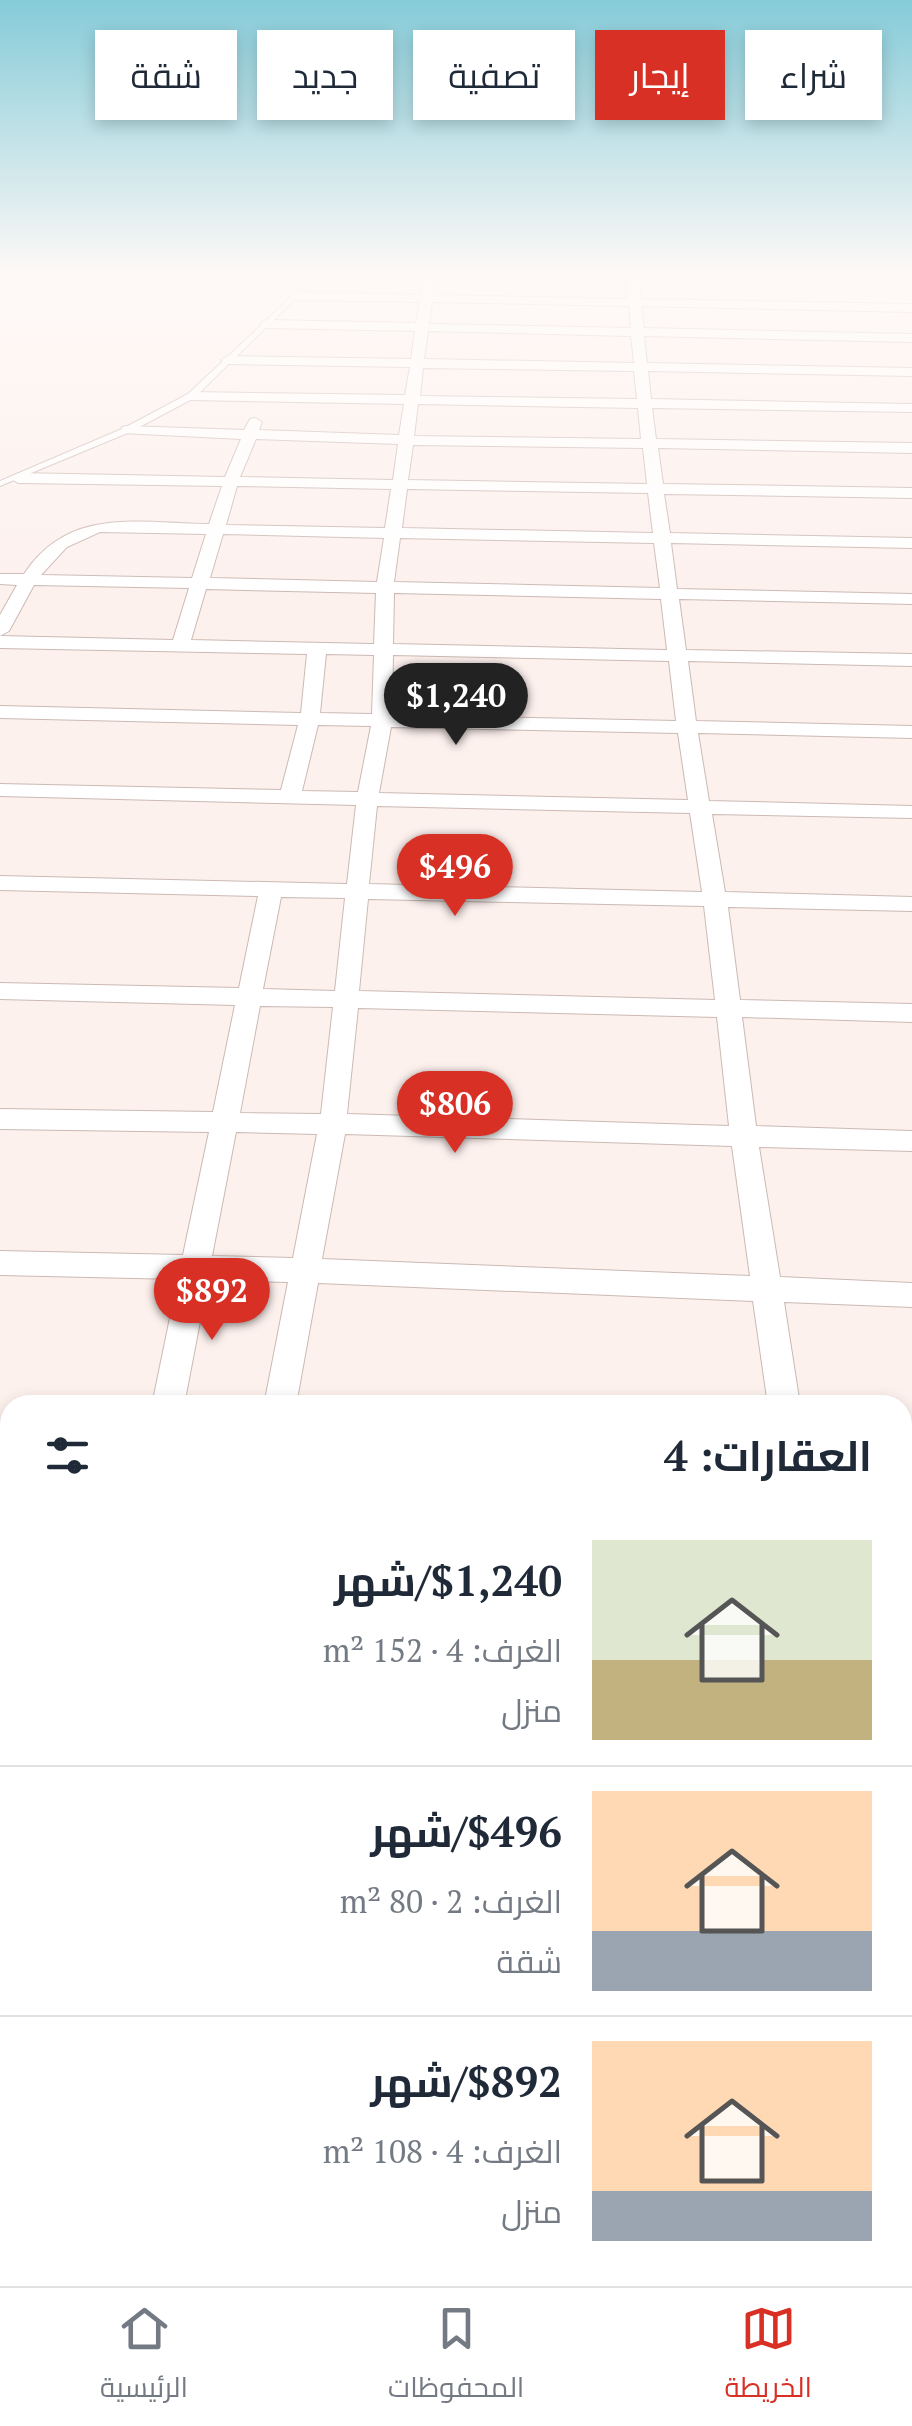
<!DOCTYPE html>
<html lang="ar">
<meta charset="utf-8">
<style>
:root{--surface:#fff;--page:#f6f6f7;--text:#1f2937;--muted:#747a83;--line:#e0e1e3;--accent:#d93025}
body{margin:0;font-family:"PT Serif",Cairo,serif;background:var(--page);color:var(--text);direction:rtl;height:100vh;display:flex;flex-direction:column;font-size:38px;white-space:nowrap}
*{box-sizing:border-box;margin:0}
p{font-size:32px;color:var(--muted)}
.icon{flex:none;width:55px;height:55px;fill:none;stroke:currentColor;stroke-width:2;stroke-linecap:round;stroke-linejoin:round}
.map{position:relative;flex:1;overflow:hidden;direction:ltr}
.panel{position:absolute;left:0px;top:1395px;width:912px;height:892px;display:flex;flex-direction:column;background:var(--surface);border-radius:30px 30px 0 0;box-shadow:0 5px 15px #0003;direction:rtl}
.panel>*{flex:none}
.top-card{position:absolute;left:30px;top:30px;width:852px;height:90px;direction:rtl;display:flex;gap:20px}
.price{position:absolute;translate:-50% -85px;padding:0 22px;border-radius:35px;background:var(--accent);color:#fff;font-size:32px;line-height:65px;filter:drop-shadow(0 2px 5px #0008)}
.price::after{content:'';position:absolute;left:50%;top:60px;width:30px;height:22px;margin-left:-15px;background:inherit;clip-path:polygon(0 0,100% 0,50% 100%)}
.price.on{background:#222;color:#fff}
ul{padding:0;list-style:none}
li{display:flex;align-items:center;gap:30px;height:250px;padding:0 40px}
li+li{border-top:2px solid var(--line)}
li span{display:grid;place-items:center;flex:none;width:280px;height:200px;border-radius:0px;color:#555}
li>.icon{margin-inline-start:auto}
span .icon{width:120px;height:120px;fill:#fffc;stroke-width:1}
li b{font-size:42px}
h2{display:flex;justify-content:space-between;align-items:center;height:120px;padding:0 40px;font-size:42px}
.tag{padding:0 35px;border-radius:0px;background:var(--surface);box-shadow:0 5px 15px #0003;font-size:35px;line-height:90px}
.tag.on{background:var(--accent);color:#fff}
.tabs{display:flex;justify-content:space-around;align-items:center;height:140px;border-top:2px solid var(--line);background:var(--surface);font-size:28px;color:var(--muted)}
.tabs a{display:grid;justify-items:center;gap:5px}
.tabs .on{color:var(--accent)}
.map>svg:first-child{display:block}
</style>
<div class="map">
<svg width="912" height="2286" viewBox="0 0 912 2286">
<rect width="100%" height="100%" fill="#fdf1ee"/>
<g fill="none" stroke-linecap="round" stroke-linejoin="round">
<defs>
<path id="service" d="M30 274H56L0 281V277Z
M321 274H328L297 297 194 398 130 432 0 486V481L124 428 188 394 293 295Z"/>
<path id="minor" d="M424 274 912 275V283L639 280 641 299 912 304V312L641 306 644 328 912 334V342L644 336 647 363 912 368V376L648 371 651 399 912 404V412L652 408 656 439 912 443V453L658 448 663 484 912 488V498L664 494 670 533 912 538V548L671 543 677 589 912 594V604L679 599 686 650 912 654V666L688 661 696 721 912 726V738L698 733 709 801 912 806V818L712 814 725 892 912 897V911L728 907 740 1000 912 1004V1022L742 1017 756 1126 912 1131V1151L759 1147 780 1277 912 1283V1307L784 1302 800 1405H768L753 1301 318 1283 296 1405H264L288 1282 208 1280 184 1405H152L178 1279 0 1275V1251L183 1255 209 1132 0 1129V1109L213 1112 235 1005 0 999V983L239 988 258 896 0 890V876L347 884 356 805 0 796V784L281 790 298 725 0 718V706L301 713 307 654 0 648V615L17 585 0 584V574H24C69 506 138 523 209 524L222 486 18 483 10 478 18 473 225 477 241 439 122 433V427L127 426 244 430 250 419 255 418 262 422 259 430 399 435 404 404 191 400 184 396 191 392 405 395 410 367 228 364 221 360 228 356 411 359 415 331 266 328 260 324 266 320 416 323 420 302 295 300 289 296 295 292 421 295ZM436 278 626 280 628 299 433 295ZM432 302 629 306 631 328 429 324ZM428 331 631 336 634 363 424 359ZM423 368 634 371 637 399 420 396ZM418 404 638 408 641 439 414 436ZM256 439 398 444 393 480 240 477ZM413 445 643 448 647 484 408 480ZM237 486 391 489 385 528 226 525ZM407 489 648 493 653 533 402 528ZM100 532 206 534 192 578 41 575 67 547ZM223 534 384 538 377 582 210 578ZM400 538 654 543 660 588 394 582ZM34 585 189 588 173 640 0 636 9 631ZM206 589 376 593 374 644 191 640ZM394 593 661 599 667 650 393 644ZM326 654 374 655 372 714 320 713ZM393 655 669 661 676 721 392 715ZM318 725 371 726 358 792 302 791ZM391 727 678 733 688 800 379 793ZM377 806 690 813 702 892 369 884ZM281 897 345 898 335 991 263 989ZM368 899 704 906 715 1000 359 991ZM260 1006 333 1007 321 1114 240 1113ZM358 1008 717 1017 729 1126 347 1114ZM236 1132 317 1134 293 1258 212 1256ZM345 1134 732 1146 750 1276 322 1259Z
M0 1436H10V1466H0Z
M902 1471H912V1501H902Z
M0 1664 10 1665V1703L0 1702Z
M902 1699H912V1737H902Z
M132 2278H180L179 2286H131Z
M759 2278H807L808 2286H760Z"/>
<path id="tertiary" d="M0 1961 10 1962V2016L0 2015Z
M902 2004H912V2060H902Z
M0 2039H10V2095H0Z
M902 2078H912V2134H902Z"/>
</defs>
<use href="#service" stroke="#ccb9b3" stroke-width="2"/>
<use href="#minor" stroke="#ccb9b3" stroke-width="2"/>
<use href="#tertiary" stroke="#ccb9b3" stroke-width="3"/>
<use href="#service" fill="#fff" fill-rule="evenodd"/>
<use href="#minor" fill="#fff" fill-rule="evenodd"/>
<use href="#tertiary" fill="#fff" fill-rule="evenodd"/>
</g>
<linearGradient id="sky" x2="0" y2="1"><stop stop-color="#85cbd8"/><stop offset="0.46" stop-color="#fef9f7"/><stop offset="1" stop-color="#fef9f7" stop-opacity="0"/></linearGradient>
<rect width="912" height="594" fill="url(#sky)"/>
</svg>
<b class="price on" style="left:456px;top:748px">$1,240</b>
<b class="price" style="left:455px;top:919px">$496</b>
<b class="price" style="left:455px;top:1156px">$806</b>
<b class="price" style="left:212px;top:1343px">$892</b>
<div class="top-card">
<a class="tag">شراء</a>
<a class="tag on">إيجار</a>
<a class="tag">تصفية</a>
<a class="tag">جديد</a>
<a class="tag">شقة</a>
</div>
<section class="panel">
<h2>العقارات: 4<svg class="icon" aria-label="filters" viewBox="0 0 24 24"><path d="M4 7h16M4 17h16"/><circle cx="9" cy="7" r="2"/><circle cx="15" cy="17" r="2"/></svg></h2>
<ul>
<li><span style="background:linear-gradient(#dfe7d0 60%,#c2b280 0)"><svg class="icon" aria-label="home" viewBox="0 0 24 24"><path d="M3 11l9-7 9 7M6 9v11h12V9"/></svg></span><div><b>$1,240/شهر</b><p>الغرف: 4 · 152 m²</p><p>منزل</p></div></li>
<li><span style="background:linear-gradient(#ffd9b3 70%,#9aa5b1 0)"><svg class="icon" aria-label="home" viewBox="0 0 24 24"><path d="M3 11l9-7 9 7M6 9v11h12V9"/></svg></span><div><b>$496/شهر</b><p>الغرف: 2 · 80 m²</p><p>شقة</p></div></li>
<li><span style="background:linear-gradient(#ffd9b3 75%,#9aa5b1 0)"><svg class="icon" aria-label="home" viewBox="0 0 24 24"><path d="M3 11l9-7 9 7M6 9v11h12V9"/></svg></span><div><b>$892/شهر</b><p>الغرف: 4 · 108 m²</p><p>منزل</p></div></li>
</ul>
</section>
</div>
<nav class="tabs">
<a class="on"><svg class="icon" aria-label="map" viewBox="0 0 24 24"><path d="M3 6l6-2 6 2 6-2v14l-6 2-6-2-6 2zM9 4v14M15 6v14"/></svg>الخريطة</a>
<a><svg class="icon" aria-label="saved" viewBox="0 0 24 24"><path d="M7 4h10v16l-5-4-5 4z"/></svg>المحفوظات</a>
<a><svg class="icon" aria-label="home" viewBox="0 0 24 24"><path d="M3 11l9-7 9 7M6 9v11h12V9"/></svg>الرئيسية</a>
</nav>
